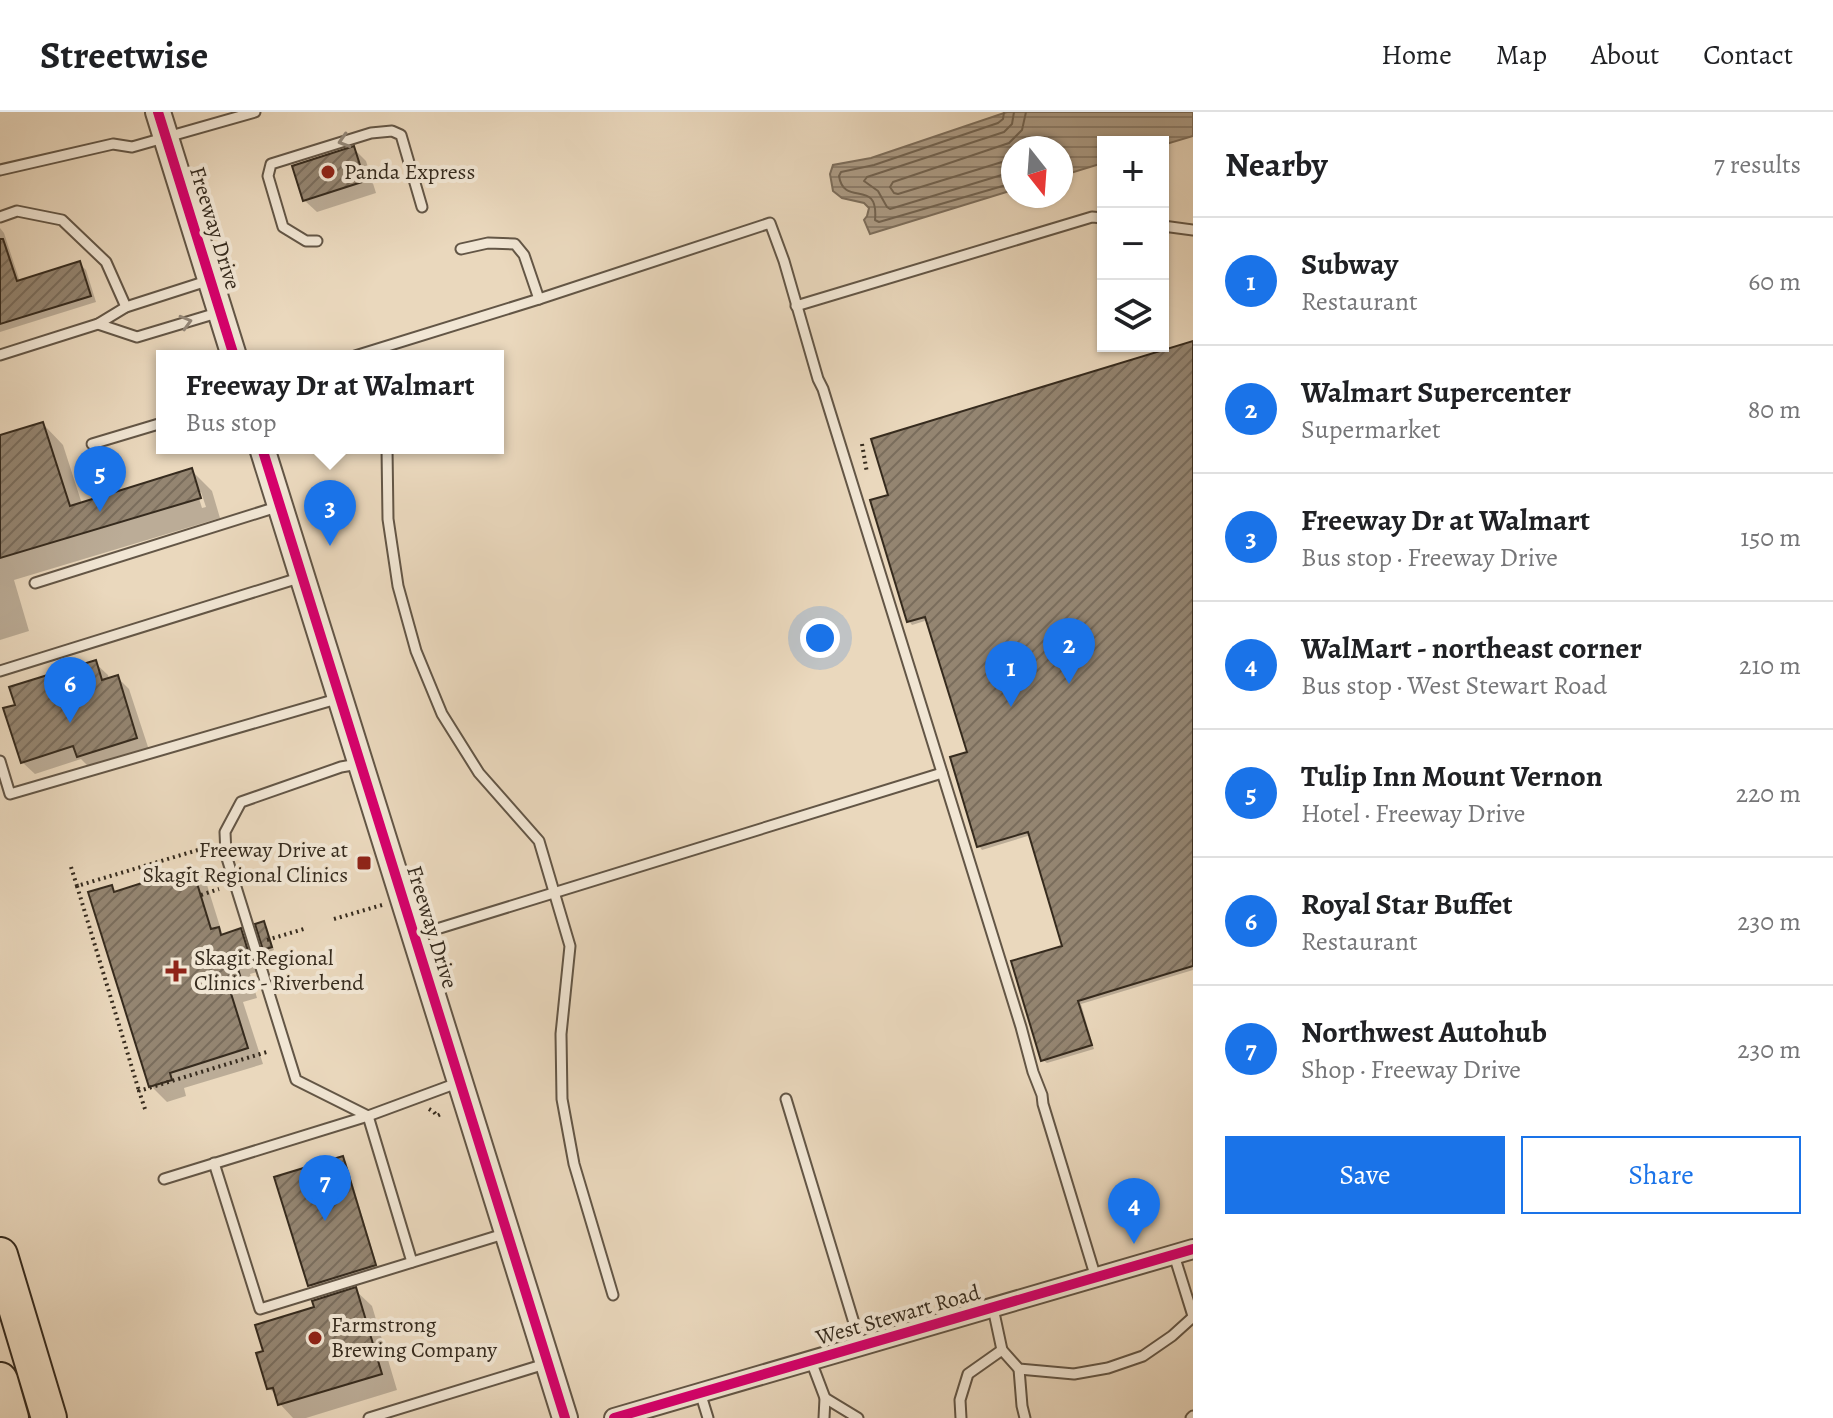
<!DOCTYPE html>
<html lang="en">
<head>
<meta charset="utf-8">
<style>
	:root { --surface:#fff; --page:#f6f6f6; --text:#202124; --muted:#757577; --line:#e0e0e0; --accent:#1a73e8 }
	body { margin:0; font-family:Alegreya,serif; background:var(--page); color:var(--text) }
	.controls { position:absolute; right:24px; top:24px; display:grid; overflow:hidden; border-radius:0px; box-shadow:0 2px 6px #0004 }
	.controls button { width:72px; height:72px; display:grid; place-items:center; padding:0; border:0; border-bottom:2px solid var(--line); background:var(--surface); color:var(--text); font:40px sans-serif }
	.compass { position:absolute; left:1001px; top:24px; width:72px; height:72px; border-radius:50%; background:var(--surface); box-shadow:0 2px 6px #0004; rotate:163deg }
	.you { position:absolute; left:820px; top:526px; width:28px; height:28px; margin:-20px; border:6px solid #fff; border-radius:50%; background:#1a73e8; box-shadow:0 0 0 12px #1a73e833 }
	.badge { display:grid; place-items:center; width:52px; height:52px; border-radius:50%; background:var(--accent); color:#fff; font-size:26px; font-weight:700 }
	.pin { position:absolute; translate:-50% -66px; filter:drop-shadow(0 2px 4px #0008) }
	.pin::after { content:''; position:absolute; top:42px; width:28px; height:24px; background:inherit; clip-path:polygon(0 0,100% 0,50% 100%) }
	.popup { position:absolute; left:156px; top:238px; width:348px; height:104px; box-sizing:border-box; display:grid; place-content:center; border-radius:0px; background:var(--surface); filter:drop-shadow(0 2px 6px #0005); font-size:26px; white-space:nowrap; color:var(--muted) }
	.popup b { font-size:30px; color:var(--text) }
	.popup::after { content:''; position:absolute; left:50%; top:100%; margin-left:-16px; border:16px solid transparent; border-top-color:var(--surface) }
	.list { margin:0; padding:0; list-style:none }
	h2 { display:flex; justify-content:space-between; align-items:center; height:104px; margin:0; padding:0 32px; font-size:34px }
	h2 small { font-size:26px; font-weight:400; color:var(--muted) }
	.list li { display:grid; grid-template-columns:52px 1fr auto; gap:24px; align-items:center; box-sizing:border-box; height:128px; padding:0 32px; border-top:2px solid var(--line) }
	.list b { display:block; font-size:30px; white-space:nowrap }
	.list p { margin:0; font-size:26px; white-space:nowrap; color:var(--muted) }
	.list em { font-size:26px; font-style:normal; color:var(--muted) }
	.actions { display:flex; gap:16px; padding:24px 32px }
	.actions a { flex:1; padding:18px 0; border:2px solid var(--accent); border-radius:0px; text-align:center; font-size:28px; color:var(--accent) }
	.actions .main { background:var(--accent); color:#fff }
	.icon { flex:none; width:44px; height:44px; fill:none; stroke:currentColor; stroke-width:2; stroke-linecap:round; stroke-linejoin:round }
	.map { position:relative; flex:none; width:1193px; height:1306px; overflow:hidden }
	header { display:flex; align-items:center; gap:48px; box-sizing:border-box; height:112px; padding:0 40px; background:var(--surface); border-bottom:2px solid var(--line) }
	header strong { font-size:38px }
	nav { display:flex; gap:44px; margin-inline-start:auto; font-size:28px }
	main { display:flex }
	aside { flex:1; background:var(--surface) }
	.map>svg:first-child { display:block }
	.water { fill:url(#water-rules); stroke:#7d6f5d; stroke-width:2 }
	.shadow { fill:#0003; fill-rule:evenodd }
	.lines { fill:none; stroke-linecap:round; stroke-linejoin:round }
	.shore { stroke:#726452; stroke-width:2 }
	.building { fill:url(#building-hatch); stroke:#362b1e; stroke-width:2 }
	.service-casing { stroke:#635646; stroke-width:13 }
	.minor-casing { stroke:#635646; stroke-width:22 }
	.tertiary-casing { stroke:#635646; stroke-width:28 }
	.motorway-casing { stroke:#362b1e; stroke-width:38 }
	.path { stroke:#362b1e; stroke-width:4; stroke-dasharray:2 4; stroke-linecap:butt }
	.service { stroke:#f1e6d4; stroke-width:9 }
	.minor { stroke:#f1e6d4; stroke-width:18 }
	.tertiary { stroke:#f1e6d4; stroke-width:24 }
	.motorway { stroke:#ead8bd; stroke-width:34 }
	.cycleway-casing { stroke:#f1e6d4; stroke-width:15 }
	.cycleway { stroke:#d6006c; stroke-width:10 }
	.oneway { stroke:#948879 }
	.poi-dot { fill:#8f2418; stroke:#f1e6d4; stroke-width:3 }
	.labels { text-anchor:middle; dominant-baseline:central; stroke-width:8; stroke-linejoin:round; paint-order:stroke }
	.poi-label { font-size:22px; fill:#362b1e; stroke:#f1e6d4; text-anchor:start }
	.street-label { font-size:22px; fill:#362b1e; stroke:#f1e6d4 }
</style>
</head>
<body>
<header>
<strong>Streetwise</strong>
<nav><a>Home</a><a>Map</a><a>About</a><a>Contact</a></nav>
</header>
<main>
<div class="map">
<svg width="1193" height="1306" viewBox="0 0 1193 1306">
	<defs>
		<pattern id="water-rules" width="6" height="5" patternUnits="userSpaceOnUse" patternTransform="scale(2)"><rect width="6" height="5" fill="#ad9d87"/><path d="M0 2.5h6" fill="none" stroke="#8e806e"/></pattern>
		<pattern id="building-hatch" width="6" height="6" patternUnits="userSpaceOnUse" patternTransform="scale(2)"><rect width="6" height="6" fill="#948571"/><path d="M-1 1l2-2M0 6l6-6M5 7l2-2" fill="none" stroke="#7a6d5c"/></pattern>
	</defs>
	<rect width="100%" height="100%" fill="#ead8bd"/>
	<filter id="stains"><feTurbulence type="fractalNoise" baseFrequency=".0025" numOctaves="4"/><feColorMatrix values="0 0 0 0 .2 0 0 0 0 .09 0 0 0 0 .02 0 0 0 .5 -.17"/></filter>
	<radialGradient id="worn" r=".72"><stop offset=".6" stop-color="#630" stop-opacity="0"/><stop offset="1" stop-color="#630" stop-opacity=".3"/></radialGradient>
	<!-- water -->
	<path class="water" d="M1007,0H1193V24L1163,33V30H1103V51L1061,64V36H1013V78L870,122L864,108L867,104L869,96L864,91L842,86L833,79L830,62L833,53L871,46Z"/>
	<!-- shadow -->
	<g class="shadow">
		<path d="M353,36L366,49L376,81L317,100L304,88Z"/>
		<path d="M0,116L4,121L20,170L80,152L86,158L96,190L0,220Z"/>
		<path d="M1193,231V858L1081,892L1094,937L1047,951L1043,948L1065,835L1031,723L982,738L979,734L969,641L928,508L912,513L909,509L891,384Z"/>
		<path d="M43,312L63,333L82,392L191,358L212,379L220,406L14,468L29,519L0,528V326ZM197,380H201L206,395L202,396Z"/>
		<path d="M95,551L108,563L109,567L117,565L129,577L149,638L91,657L81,647L35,662L22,650L17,594Z"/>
		<path d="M191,757L207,773L222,821L225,824L240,819L256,835L264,858L250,862L257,886L243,890L263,952L184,976L186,984L167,990L151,974L111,776L116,781Z"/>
		<path d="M263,811L267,815L274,838L269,840L265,837Z"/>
		<path d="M342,1046L346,1050L378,1157L313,1177L310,1173Z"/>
		<path d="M355,1178L372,1194L397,1278L306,1306H293L280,1292L277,1284L269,1276L265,1240L317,1196Z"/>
	</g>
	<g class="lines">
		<!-- shore -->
		<g class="shore">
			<path d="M1004,0L1003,7L998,11L874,53L841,60L839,64C844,96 879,65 875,108L879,110L1013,71"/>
			<path d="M1013,49L1002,50L898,82L894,81L890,75L893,70L1009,31L1022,18L1026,0"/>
			<path d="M1013,61L1005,62L890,97L887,95L878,79L864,69L867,65L1004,20L1012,12L1014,0"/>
		</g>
	</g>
	<!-- building -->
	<g class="building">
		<path d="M354,34L365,69L303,89L292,54Z"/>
		<path d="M0,127H3L17,169L80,149L91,184L0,212Z"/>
		<path d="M1193,229V854L1078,889L1092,933L1041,949L1011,849L1062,834L1028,720L977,735L950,645L967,640L925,505L907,510L870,388L888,383L871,327Z"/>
		<path d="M43,310L70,394L192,356L201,386L0,446V323Z"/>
		<path d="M96,548L102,568L118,563L137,626L77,645L73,634L21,651L3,596L15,593L9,575Z"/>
		<path d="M192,755L211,817L219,815L221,823L241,816L249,842L235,847L242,870L229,875L248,936L170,961L172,968L149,975L88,780L112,773L114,780Z"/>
		<path d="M264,809L272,835L263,838L255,812Z"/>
		<path d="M343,1044L376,1153L308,1174L274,1065Z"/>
		<path d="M356,1175L382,1262L278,1293L273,1276L267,1277L256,1241L263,1239L255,1213L314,1195L312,1189Z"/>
	</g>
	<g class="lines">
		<defs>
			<g id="service">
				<path d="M0,58L113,32L132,35L255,0"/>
				<path d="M0,105L17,99L62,108L106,150L126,195"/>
				<path d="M1163,114L1193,118"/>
				<path d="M317,129H306L283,115L268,64L271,52L371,21L392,19L401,23L422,95"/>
				<path d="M461,137L488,131L515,132L524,143L539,187"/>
				<path d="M796,194L1092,105L1103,106"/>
				<path d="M98,212L137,225L217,201"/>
				<path d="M0,243L98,212L126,195L210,168"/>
				<path d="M355,244L539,187L770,111L784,149L818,267L823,277L1021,915L1033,960L1042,983L1043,992L1096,1166"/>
				<path d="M92,332L162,311"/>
				<path d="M387,336L388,407L398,474L416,539L442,602L479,661L539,729L570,834L561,922L562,987L574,1052L613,1183"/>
				<path d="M35,471L280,394"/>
				<path d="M0,559L302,465"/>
				<path d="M0,649L10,682L340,586"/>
				<path d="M358,652L341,655L241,690L225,720L226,743L296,968L368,1004L412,1150"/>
				<path d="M414,824L942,661"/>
				<path d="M786,987L861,1234"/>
				<path d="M214,1051L260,1197L507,1121"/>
				<path d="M164,1067L368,1004L460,970"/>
				<path d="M1174,1143L1193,1204"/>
				<path d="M1002,1238L1019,1257L1074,1262L1108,1256L1143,1244L1172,1224L1193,1205"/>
				<path d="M811,1249L825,1286L824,1306"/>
				<path d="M1019,1257L1022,1294L1025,1306"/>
				<path d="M700,1280L708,1306"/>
				<path d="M825,1286L858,1306"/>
				<path d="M369,1306L545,1252"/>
				<path d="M961,1306L960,1288L968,1262L1002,1238L993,1196"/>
				<path d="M1191,1306L1193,1304"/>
			</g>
			<path id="minor" d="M614,1306L1193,1137"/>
			<g id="tertiary">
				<path d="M158,0L234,244"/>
				<path d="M262,336L565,1306"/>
			</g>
			<g id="motorway">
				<path d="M0,1143L49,1306"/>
				<path d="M0,1268L11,1306"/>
			</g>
		</defs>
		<!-- service casing -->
		<use href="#service" class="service-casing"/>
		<!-- minor casing -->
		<use href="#minor" class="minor-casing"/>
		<!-- tertiary casing -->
		<use href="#tertiary" class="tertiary-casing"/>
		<!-- motorway casing -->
		<use href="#motorway" class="motorway-casing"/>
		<!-- path -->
		<g class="path">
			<path d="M862,332L867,361"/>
			<path d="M71,755L77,774L208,735L209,739"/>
			<path d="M77,774L139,979"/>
			<path d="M201,783L219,777"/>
			<path d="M334,807L382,793"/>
			<path d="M267,828L307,816"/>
			<path d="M145,997L139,979L270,939"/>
			<path d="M429,997L434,1000L437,1004L443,1001"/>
		</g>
		<!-- service -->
		<use href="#service" class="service"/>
		<!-- minor -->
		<use href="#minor" class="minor"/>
		<!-- tertiary -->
		<use href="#tertiary" class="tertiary"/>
		<!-- motorway -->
		<use href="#motorway" class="motorway"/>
		<defs>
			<g id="cycleway">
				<path d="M158,0L234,244"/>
				<path d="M262,336L565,1306"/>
				<path d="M614,1306L1193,1137"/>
			</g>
		</defs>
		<!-- cycleway casing -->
		<use href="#cycleway" class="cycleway-casing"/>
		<!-- cycleway -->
		<use href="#cycleway" class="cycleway"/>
	</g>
	<!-- one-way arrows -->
	<defs><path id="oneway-chevron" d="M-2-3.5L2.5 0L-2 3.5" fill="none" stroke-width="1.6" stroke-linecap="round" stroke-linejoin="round" transform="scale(2)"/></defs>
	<g class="oneway">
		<use href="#oneway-chevron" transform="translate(344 29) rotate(163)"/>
		<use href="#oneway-chevron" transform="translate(186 210) rotate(-16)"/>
	</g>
	<!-- markers -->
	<g class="poi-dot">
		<circle cx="328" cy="60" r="8"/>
		<rect x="356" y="743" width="16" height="16" rx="4"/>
		<path d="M172 847h8v8h8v8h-8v8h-8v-8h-8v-8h8z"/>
		<circle cx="315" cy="1226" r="8"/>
	</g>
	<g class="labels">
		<!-- poi labels -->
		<g class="poi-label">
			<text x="344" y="60">Panda Express</text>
			<text x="348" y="738" text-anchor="end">Freeway Drive at<tspan x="348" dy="25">Skagit Regional Clinics</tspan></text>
			<text x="194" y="846">Skagit Regional<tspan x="194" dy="25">Clinics - Riverbend</tspan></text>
			<text x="331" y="1213">Farmstrong<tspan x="331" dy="25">Brewing Company</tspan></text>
		</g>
		<!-- street labels -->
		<g class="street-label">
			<text transform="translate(215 116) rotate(73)">Freeway Drive</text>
			<text transform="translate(432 815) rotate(73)">Freeway Drive</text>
			<text transform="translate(898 1203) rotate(-16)">West Stewart Road</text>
		</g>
	</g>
	<rect width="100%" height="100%" filter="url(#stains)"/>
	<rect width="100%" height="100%" fill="url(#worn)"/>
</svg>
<div class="controls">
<button>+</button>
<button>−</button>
<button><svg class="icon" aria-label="layers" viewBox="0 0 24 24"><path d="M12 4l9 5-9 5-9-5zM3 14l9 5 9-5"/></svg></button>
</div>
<svg class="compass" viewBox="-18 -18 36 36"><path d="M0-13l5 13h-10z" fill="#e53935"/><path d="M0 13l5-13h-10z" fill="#757577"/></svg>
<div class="you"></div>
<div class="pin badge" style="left:1011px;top:595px">1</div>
<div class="pin badge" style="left:1069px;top:572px">2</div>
<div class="pin badge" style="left:330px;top:434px">3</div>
<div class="popup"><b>Freeway Dr at Walmart</b>Bus stop</div>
<div class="pin badge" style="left:1134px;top:1132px">4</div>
<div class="pin badge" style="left:100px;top:400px">5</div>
<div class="pin badge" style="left:70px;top:611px">6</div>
<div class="pin badge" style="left:325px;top:1109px">7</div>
</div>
<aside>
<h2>Nearby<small>7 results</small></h2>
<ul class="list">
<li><span class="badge">1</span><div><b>Subway</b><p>Restaurant</p></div><em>60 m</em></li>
<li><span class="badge">2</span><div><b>Walmart Supercenter</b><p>Supermarket</p></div><em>80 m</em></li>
<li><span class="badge">3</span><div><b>Freeway Dr at Walmart</b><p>Bus stop · Freeway Drive</p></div><em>150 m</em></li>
<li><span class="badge">4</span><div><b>WalMart - northeast corner</b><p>Bus stop · West Stewart Road</p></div><em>210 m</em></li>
<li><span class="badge">5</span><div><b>Tulip Inn Mount Vernon</b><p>Hotel · Freeway Drive</p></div><em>220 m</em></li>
<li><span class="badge">6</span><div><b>Royal Star Buffet</b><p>Restaurant</p></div><em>230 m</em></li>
<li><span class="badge">7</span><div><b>Northwest Autohub</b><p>Shop · Freeway Drive</p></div><em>230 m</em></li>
</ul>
<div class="actions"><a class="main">Save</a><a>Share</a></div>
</aside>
</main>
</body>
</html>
